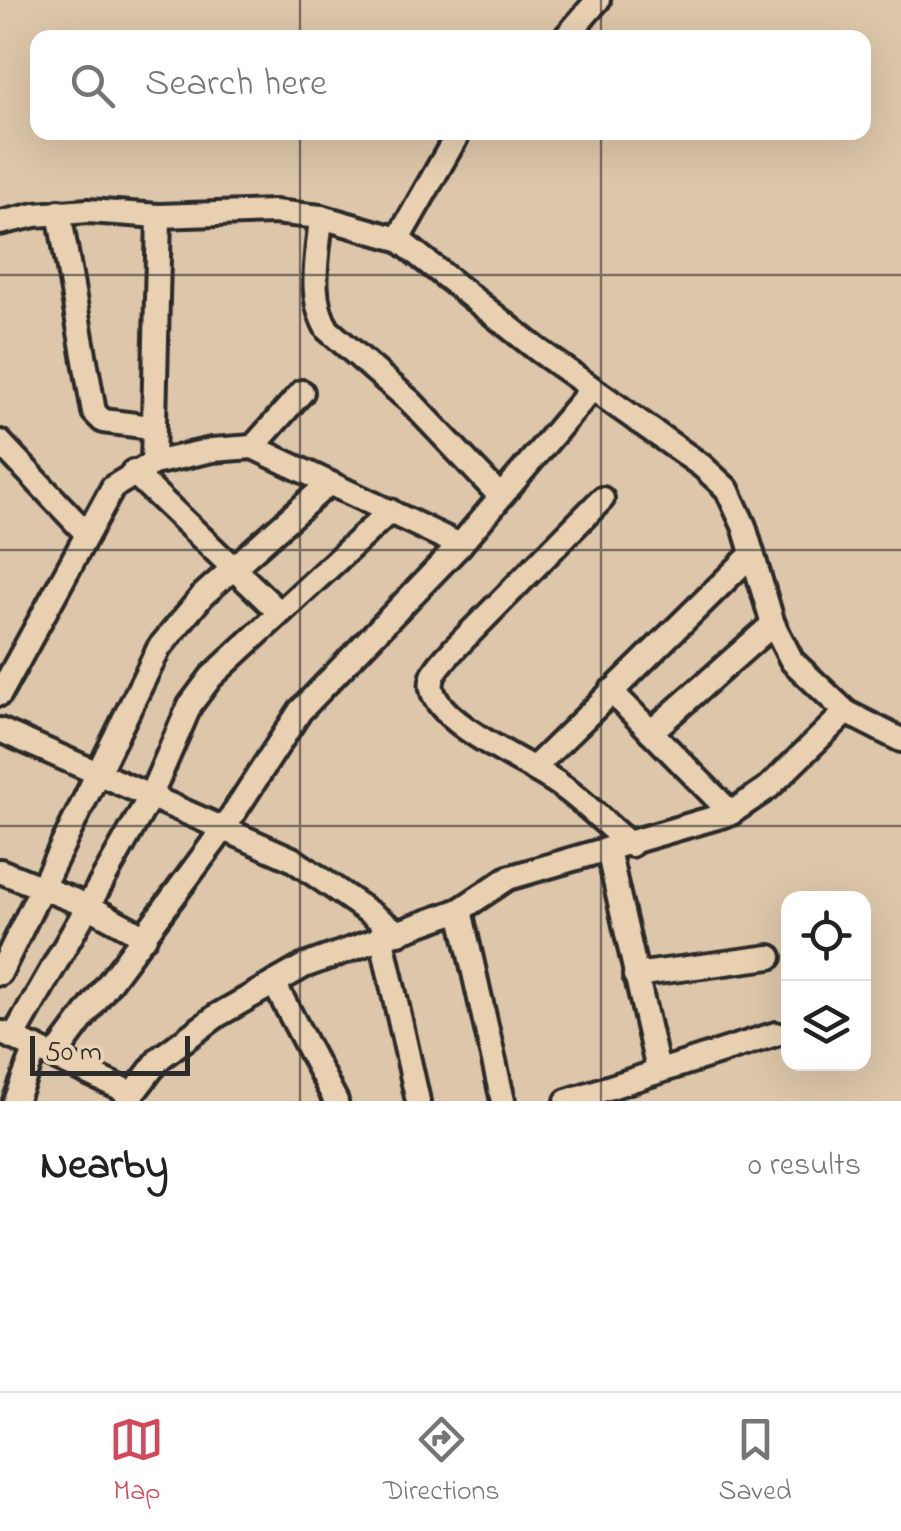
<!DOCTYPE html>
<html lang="en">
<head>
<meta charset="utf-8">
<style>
	:root { --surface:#fff; --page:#f6f6f6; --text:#222; --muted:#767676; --line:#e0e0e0; --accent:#d1495b }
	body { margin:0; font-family:"Indie Flower",sans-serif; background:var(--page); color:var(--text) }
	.controls { position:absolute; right:30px; bottom:30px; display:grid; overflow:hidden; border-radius:20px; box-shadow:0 10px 40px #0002 }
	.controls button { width:90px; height:90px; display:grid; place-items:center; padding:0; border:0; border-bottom:2px solid var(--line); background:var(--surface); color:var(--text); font:50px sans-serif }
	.scale { position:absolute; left:30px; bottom:25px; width:160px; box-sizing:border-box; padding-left:10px; border:5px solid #2b2b2b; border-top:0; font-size:28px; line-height:35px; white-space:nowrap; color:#2b2b2b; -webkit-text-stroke:8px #e8d0b1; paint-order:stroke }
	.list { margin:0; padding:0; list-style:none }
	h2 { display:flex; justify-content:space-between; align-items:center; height:130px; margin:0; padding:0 40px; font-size:42px }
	h2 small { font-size:32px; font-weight:400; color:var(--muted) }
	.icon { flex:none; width:55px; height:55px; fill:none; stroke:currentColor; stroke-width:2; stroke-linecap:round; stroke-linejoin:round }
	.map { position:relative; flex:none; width:901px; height:1101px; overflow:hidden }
	.search { position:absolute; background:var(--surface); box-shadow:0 10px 40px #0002; left:30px; right:30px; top:30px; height:110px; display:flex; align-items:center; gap:25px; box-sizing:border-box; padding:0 35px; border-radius:20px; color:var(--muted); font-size:38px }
	.sheet { height:290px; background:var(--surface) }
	nav { display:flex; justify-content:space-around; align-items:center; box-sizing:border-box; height:140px; border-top:2px solid var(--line); background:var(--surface); font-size:28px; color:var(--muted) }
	nav a { display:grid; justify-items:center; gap:5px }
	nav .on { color:var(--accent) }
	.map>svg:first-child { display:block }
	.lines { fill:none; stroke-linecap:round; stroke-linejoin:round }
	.street-casing { stroke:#2b2b2b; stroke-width:30 }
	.street { stroke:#e8d0b1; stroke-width:22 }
	.grid { fill:none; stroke:#2b2b2b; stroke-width:2.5; stroke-opacity:0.55 }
</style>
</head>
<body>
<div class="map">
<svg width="901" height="1101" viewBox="0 0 901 1101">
	<rect width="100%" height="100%" fill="#ddc6a9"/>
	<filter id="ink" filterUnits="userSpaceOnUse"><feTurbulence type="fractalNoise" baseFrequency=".01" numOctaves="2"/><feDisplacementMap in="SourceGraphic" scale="20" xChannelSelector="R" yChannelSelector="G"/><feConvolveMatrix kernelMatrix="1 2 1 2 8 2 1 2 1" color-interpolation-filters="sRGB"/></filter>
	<g filter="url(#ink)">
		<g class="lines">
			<defs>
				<g id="street">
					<path d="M565,38L598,0"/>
					<path d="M59,212L94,412L103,421L151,427"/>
					<path d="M321,217C318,255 307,297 328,330L411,402L500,496"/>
					<path d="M0,223L35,215L88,211L159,216L274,212L321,217L398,239L538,350L702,466L727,489L744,526L773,624L792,661L846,712L901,740"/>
					<path d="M398,239L459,132"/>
					<path d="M0,442L87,534"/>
					<path d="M253,447L302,392"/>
					<path d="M153,463L159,216"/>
					<path d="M133,472L279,612"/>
					<path d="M602,499L453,650C443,662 429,673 432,689C440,726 530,763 560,785C585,802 607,826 631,845"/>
					<path d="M611,691L731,813"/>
					<path d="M0,694L113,487L153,463L212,450L253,447L460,545"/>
					<path d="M0,730L292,859L399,933"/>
					<path d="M651,732L773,624"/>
					<path d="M534,768L752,554"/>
					<path d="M608,850L658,1070"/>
					<path d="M0,871L88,906L145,937"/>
					<path d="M460,910L503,1101"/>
					<path d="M381,935L418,1101"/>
					<path d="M0,973L159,648L203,595L328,484"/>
					<path d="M635,975L770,957"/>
					<path d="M274,983L336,1101"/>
					<path d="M3,1033L131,1093"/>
					<path d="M13,1038L150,797L190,705L211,677L390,511"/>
					<path d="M54,1057L222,831L300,711L460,545L591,390"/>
					<path d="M15,1101L36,1048"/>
					<path d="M127,1101L160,1058L218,1015L304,966L460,910L508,878L731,813L769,787L846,712"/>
					<path d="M567,1101L776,1034"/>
				</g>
			</defs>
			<!-- street casing -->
			<use href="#street" class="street-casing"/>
			<!-- street -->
			<use href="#street" class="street"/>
		</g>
	</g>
	<!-- grid -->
	<path class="grid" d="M300,0V38M601,0V38M300,132V1101M601,132V1101M0,275H901M0,550H901M0,826H901"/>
</svg>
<div class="controls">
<button><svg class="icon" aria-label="locate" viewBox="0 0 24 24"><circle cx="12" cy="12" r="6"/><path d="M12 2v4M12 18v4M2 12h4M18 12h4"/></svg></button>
<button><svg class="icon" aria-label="layers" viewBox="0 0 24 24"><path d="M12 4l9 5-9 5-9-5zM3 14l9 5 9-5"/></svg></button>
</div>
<div class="scale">50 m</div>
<div class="search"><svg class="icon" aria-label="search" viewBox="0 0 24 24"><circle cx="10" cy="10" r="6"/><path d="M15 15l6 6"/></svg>Search here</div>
</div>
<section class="sheet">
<h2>Nearby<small>0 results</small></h2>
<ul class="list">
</ul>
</section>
<nav>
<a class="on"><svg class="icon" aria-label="map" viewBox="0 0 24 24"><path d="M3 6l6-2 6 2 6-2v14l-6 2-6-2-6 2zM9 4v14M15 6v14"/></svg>Map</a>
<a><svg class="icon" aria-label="directions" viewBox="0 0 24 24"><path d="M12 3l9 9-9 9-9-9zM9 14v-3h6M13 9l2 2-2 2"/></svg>Directions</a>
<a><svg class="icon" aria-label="saved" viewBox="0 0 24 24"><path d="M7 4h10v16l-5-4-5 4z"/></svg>Saved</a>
</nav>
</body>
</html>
